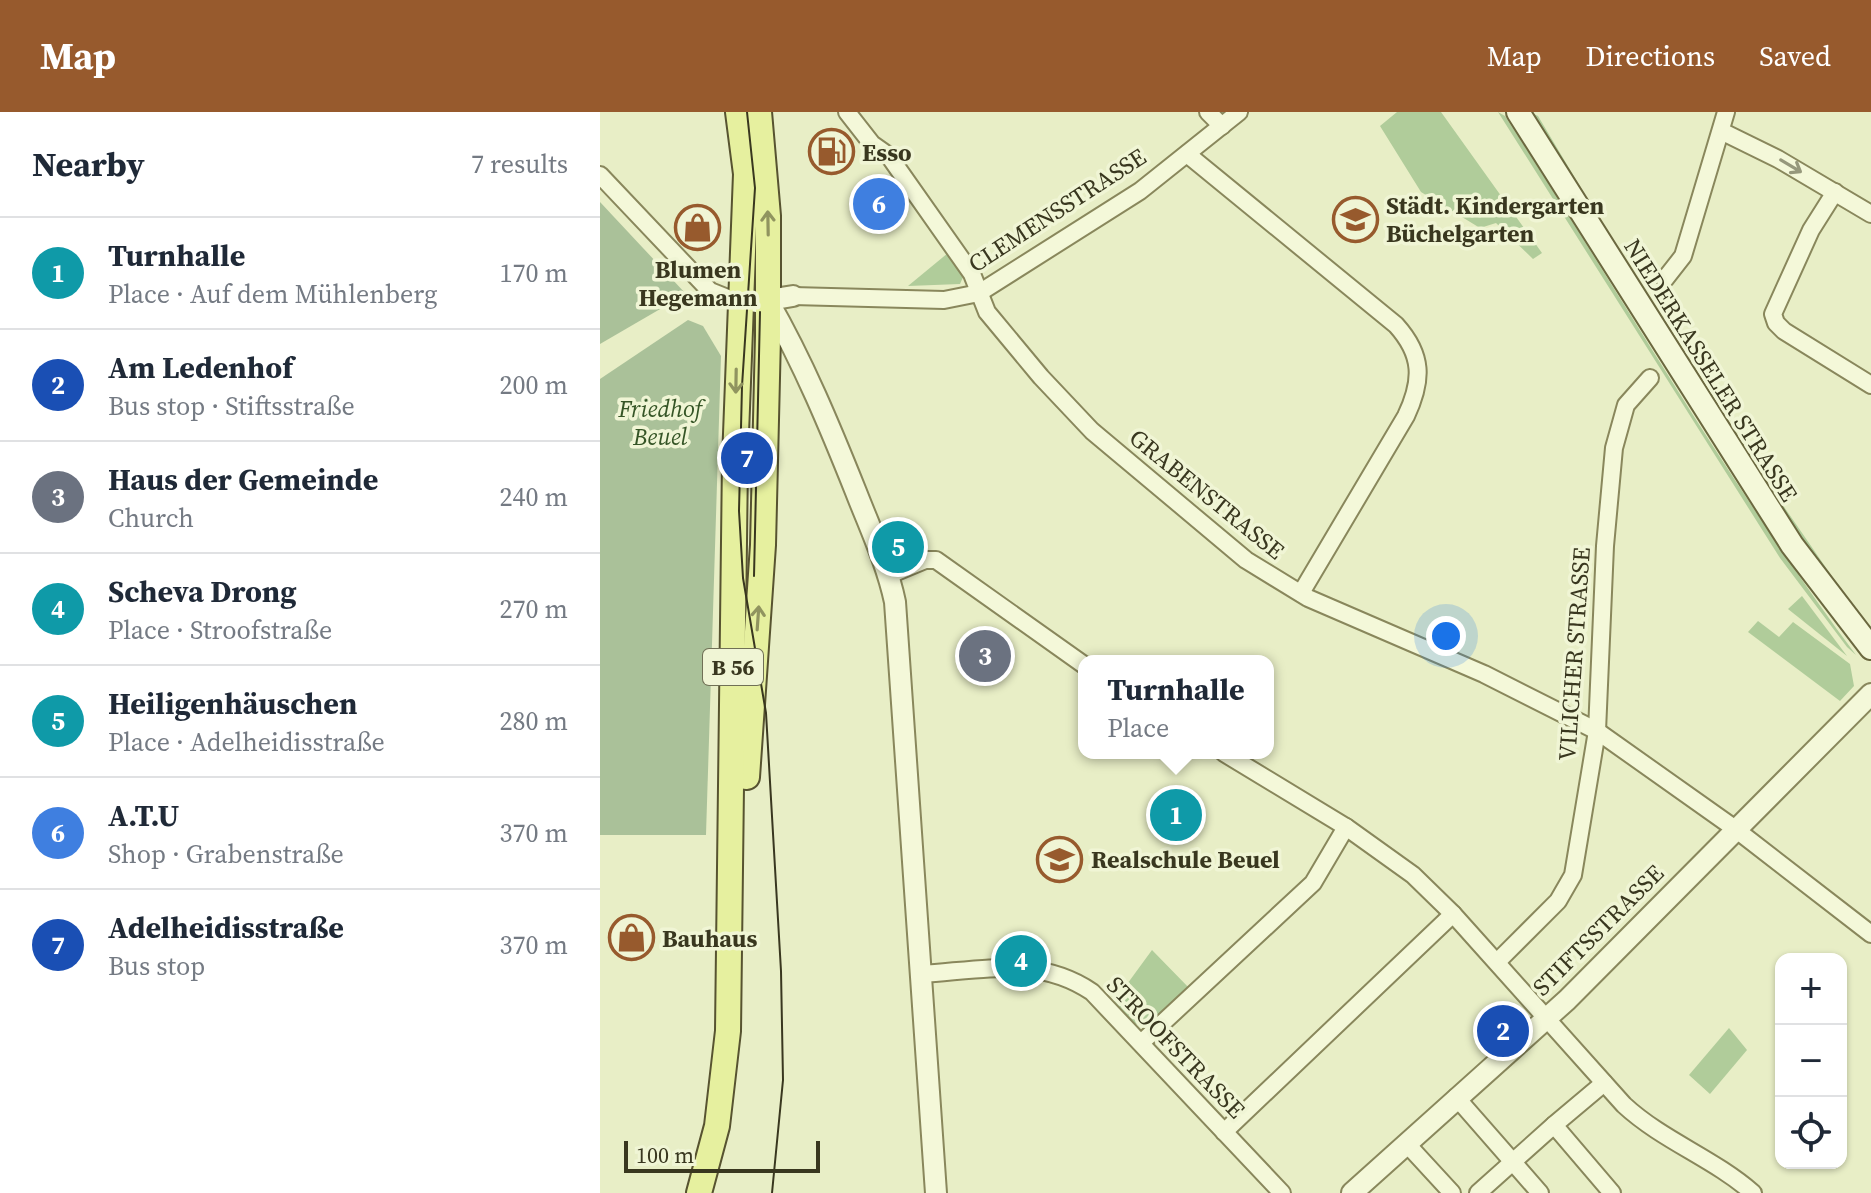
<!DOCTYPE html>
<html lang="en">
<head>
<meta charset="utf-8">
<style>
	:root { --surface:#fff; --page:#f2f2f3; --text:#1f2937; --muted:#747a83; --line:#e0e1e3; --accent:#975a2d }
	body { margin:0; font-family:"Source Serif 4",serif; background:var(--page); color:var(--text) }
	.controls { position:absolute; right:24px; bottom:24px; display:grid; overflow:hidden; border-radius:16px; box-shadow:0 2px 6px #0004 }
	.controls button { width:72px; height:72px; display:grid; place-items:center; padding:0; border:0; border-bottom:2px solid var(--line); background:var(--surface); color:var(--text); font:40px sans-serif }
	.scale { position:absolute; left:24px; bottom:20px; width:196px; box-sizing:border-box; padding-left:8px; border:4px solid #39371f; border-top:0; font-size:22px; line-height:28px; white-space:nowrap; color:#39371f; -webkit-text-stroke:6px #f0f5d5; paint-order:stroke }
	.you { position:absolute; left:846px; top:524px; width:28px; height:28px; margin:-20px; border:6px solid #fff; border-radius:50%; background:#1a73e8; box-shadow:0 0 0 12px #1a73e833 }
	.badge { display:grid; place-items:center; width:52px; height:52px; border-radius:50%; background:var(--accent); color:#fff; font-size:26px; font-weight:700 }
	.pin { position:absolute; translate:-50% -50%; border:4px solid #fff; box-shadow:0 2px 8px #0006 }
	.popup { position:absolute; left:478px; top:543px; width:196px; height:104px; box-sizing:border-box; display:grid; place-content:center; border-radius:16px; background:var(--surface); filter:drop-shadow(0 2px 6px #0005); font-size:26px; white-space:nowrap; color:var(--muted) }
	.popup b { font-size:30px; color:var(--text) }
	.popup::after { content:''; position:absolute; left:50%; top:100%; margin-left:-16px; border:16px solid transparent; border-top-color:var(--surface) }
	.list { margin:0; padding:0; list-style:none }
	h2 { display:flex; justify-content:space-between; align-items:center; height:104px; margin:0; padding:0 32px; font-size:34px }
	h2 small { font-size:26px; font-weight:400; color:var(--muted) }
	.list li { display:grid; grid-template-columns:52px 1fr auto; gap:24px; align-items:center; box-sizing:border-box; height:112px; padding:0 32px; border-top:2px solid var(--line) }
	.list b { display:block; font-size:30px; white-space:nowrap }
	.list p { margin:0; font-size:26px; white-space:nowrap; color:var(--muted) }
	.list em { font-size:26px; font-style:normal; color:var(--muted) }
	.icon { flex:none; width:44px; height:44px; fill:none; stroke:currentColor; stroke-width:2; stroke-linecap:round; stroke-linejoin:round }
	.map { position:relative; flex:none; width:1271px; height:1081px; overflow:hidden }
	header { display:flex; align-items:center; gap:48px; box-sizing:border-box; height:112px; padding:0 40px; background:var(--accent); color:#fff }
	header strong { font-size:38px }
	nav { display:flex; gap:44px; margin-inline-start:auto; font-size:28px }
	main { display:flex }
	aside { flex:1; background:var(--surface) }
	.map>svg:first-child { display:block }
	.green { fill:#b0cc9a }
	.cemetery { fill:#aac199 }
	.lines { fill:none; stroke-linecap:round; stroke-linejoin:round }
	.minor-casing { stroke:#89875c; stroke-width:20 }
	.tertiary-casing { stroke:#89875c; stroke-width:24 }
	.secondary-casing { stroke:#6b683f; stroke-width:26 }
	.primary-casing { stroke:#575330; stroke-width:28 }
	.minor { stroke:#f4f8d9; stroke-width:16 }
	.tertiary { stroke:#f4f8d9; stroke-width:20 }
	.secondary { stroke:#f4f8d9; stroke-width:22 }
	.primary { stroke:#e6f09f; stroke-width:24 }
	.tram { stroke:#39371f; stroke-width:2 }
	.oneway { stroke:#96987c }
	.oneway2 { stroke:#90945f }
	.labels { text-anchor:middle; dominant-baseline:central; stroke-width:7; stroke-linejoin:round; paint-order:stroke }
	.shield { fill:#f0f5d5; stroke:#707056; stroke-width:2 }
	.shield-label { font-size:22px; font-weight:bold; fill:#39371f }
	.poi-label { font-size:24px; font-weight:bold; fill:#39371f; stroke:#f0f5d5; text-anchor:start }
	.street-label { font-size:24px; fill:#39371f; stroke:#f0f5d5 }
	.park-label { font-size:24px; font-style:italic; fill:#355526; stroke:#f0f5d5 }
</style>
</head>
<body>
<header>
<strong>Map</strong>
<nav><a>Map</a><a>Directions</a><a>Saved</a></nav>
</header>
<main>
<aside>
<h2>Nearby<small>7 results</small></h2>
<ul class="list">
<li><span class="badge" style="background:#0f9aa8">1</span><div><b>Turnhalle</b><p>Place · Auf dem Mühlenberg</p></div><em>170 m</em></li>
<li><span class="badge" style="background:#1a4fb4">2</span><div><b>Am Ledenhof</b><p>Bus stop · Stiftsstraße</p></div><em>200 m</em></li>
<li><span class="badge" style="background:#6b7280">3</span><div><b>Haus der Gemeinde</b><p>Church</p></div><em>240 m</em></li>
<li><span class="badge" style="background:#0f9aa8">4</span><div><b>Scheva Drong</b><p>Place · Stroofstraße</p></div><em>270 m</em></li>
<li><span class="badge" style="background:#0f9aa8">5</span><div><b>Heiligenhäuschen</b><p>Place · Adelheidisstraße</p></div><em>280 m</em></li>
<li><span class="badge" style="background:#3f7fe0">6</span><div><b>A.T.U</b><p>Shop · Grabenstraße</p></div><em>370 m</em></li>
<li><span class="badge" style="background:#1a4fb4">7</span><div><b>Adelheidisstraße</b><p>Bus stop</p></div><em>370 m</em></li>
</ul>
</aside>
<div class="map">
<svg width="1271" height="1081" viewBox="0 0 1271 1081">
	<rect width="100%" height="100%" fill="#e8eec6"/>
	<!-- green -->
	<g class="green">
		<path d="M797,0H841L942,141L933,147L896,111L880,116L821,80L780,14Z"/>
		<path d="M898,0L905,4C1022,184 1128,371 1256,543L1247,535L1180,446Z"/>
		<path d="M930,0L938,4L1052,195L1129,315L1271,521L1211,443L1130,325Z"/>
		<path d="M348,141L364,163L360,172L308,174Z"/>
		<path d="M1202,484L1247,544L1188,497Z"/>
		<path d="M1158,509L1179,525L1193,510L1250,552L1254,574L1240,589L1148,520Z"/>
		<path d="M552,838L591,878L548,915C533,916 524,901 514,890Z"/>
		<path d="M1129,916L1147,938L1110,982L1089,963Z"/>
	</g>
	<!-- cemetery -->
	<g class="cemetery">
		<path d="M0,90L86,182L0,232Z"/>
		<path d="M88,208L103,214L121,244L106,723H0V267Z"/>
	</g>
	<g class="lines">
		<defs>
			<g id="minor">
				<path d="M247,0L272,32L289,44L372,162L387,200L441,265L492,319L646,448L708,486L884,562L997,619L1134,716L1271,822"/>
				<path d="M608,0L622,14"/>
				<path d="M1121,19L1178,47L1271,102"/>
				<path d="M587,42L796,213C823,243 823,268 806,304L701,481"/>
				<path d="M0,63L110,179L140,191"/>
				<path d="M1235,80L1211,118L1173,202L1176,211L1184,219L1271,273"/>
				<path d="M1065,167L1083,144L1126,0"/>
				<path d="M193,184L344,188L379,181L540,79L639,0"/>
				<path d="M289,463L325,448H336L484,553"/>
				<path d="M624,641L746,715L813,763L853,802L1024,993C1063,1029 1113,1046 1153,1081"/>
				<path d="M897,850L958,789L973,763L997,619L1005,434L1014,336L1026,293L1050,266"/>
				<path d="M322,862C383,858 439,844 492,880L682,1081"/>
				<path d="M541,931L713,771L746,715"/>
				<path d="M1004,971L954,1013L1012,1081"/>
				<path d="M856,985L940,1081"/>
				<path d="M624,1020L853,802"/>
				<path d="M806,1031L852,1081"/>
				<path d="M878,1081L954,1013"/>
			</g>
			<g id="tertiary">
				<path d="M168,189C203,250 230,315 256,380C270,416 287,452 295,490L336,1081"/>
				<path d="M156,190L193,184"/>
				<path d="M752,1081L967,888L1271,582"/>
			</g>
			<path id="secondary" d="M918,0L1192,433L1271,536"/>
			<g id="primary">
				<path d="M147,665L163,433L168,224V104L159,0"/>
				<path d="M99,1081L117,1014L128,919L135,348L146,62L138,0"/>
			</g>
		</defs>
		<!-- minor casing -->
		<use href="#minor" class="minor-casing"/>
		<!-- tertiary casing -->
		<use href="#tertiary" class="tertiary-casing"/>
		<!-- secondary casing -->
		<use href="#secondary" class="secondary-casing"/>
		<!-- primary casing -->
		<use href="#primary" class="primary-casing"/>
		<!-- minor -->
		<use href="#minor" class="minor"/>
		<!-- tertiary -->
		<use href="#tertiary" class="tertiary"/>
		<!-- secondary -->
		<use href="#secondary" class="secondary"/>
		<!-- primary -->
		<use href="#primary" class="primary"/>
		<!-- tram -->
		<g class="tram">
			<path d="M147,0L155,76L142,274L139,399L143,466L166,601L181,859L183,968L172,1081"/>
			<path d="M154,464L160,200"/>
		</g>
	</g>
	<!-- one-way arrows -->
	<defs><path id="oneway-shaft" d="M-6 0H5M1.5-3L5.5 0L1.5 3" fill="none" stroke-width="1.6" stroke-linecap="round" stroke-linejoin="round" transform="scale(2)"/></defs>
	<use class="oneway" href="#oneway-shaft" transform="translate(1191 54) rotate(31)"/>
	<g class="oneway2">
		<use href="#oneway-shaft" transform="translate(168 111) rotate(-91)"/>
		<use href="#oneway-shaft" transform="translate(136 269) rotate(91)"/>
		<use href="#oneway-shaft" transform="translate(158 506) rotate(-86)"/>
	</g>
	<!-- icons -->
	<defs>
		<symbol id="fuel-ring" viewBox="-11 -11 22 22"><circle r="9.5" fill="#f0f5d5" stroke="#975a2d" stroke-width="1.5"/><path d="M-5.5-6h7V0h2V4h1.3V-2.5L3-4.5l.8-.8L6-3V5H2.5V1h-1V6h-7ZM-4.2-4.7v3.2H.2V-4.7Z" fill="#975a2d"/></symbol>
		<symbol id="school-ring" viewBox="-11 -11 22 22"><circle r="9.5" fill="#f0f5d5" stroke="#975a2d" stroke-width="1.5"/><path d="M0-5L7-2L0 1L-7-2ZM-4 1L0 2.5L4 1V4Q0 6-4 4Z" fill="#975a2d"/></symbol>
		<symbol id="shop-ring" viewBox="-11 -11 22 22"><circle r="9.5" fill="#f0f5d5" stroke="#975a2d" stroke-width="1.5"/><path d="M-5-2.5h2.3a2.7 3.5 0 0 1 5.4 0H5L5.5 6h-11ZM-1.5-2.5h3a1.5 2.3 0 0 0-3 0Z" fill="#975a2d"/></symbol>
	</defs>
	<g fill-rule="evenodd">
		<use href="#fuel-ring" x="206" y="14" width="51" height="51"/>
		<use href="#school-ring" x="730" y="82" width="51" height="51"/>
		<use href="#shop-ring" x="72" y="90" width="51" height="51"/>
		<use href="#school-ring" x="434" y="722" width="51" height="51"/>
		<use href="#shop-ring" x="6" y="800" width="51" height="51"/>
	</g>
	<g class="labels">
		<!-- shield labels -->
		<rect class="shield" x="103" y="537" width="60" height="36" rx="6"/>
		<g class="shield-label">
			<text x="133" y="555">B 56</text>
		</g>
		<!-- poi labels -->
		<g class="poi-label">
			<text x="262" y="40">Esso</text>
			<text x="786" y="93">Städt. Kindergarten<tspan x="786" dy="28">Büchelgarten</tspan></text>
			<text x="98" y="157" text-anchor="middle">Blumen<tspan x="98" dy="28">Hegemann</tspan></text>
			<text x="491" y="747">Realschule Beuel</text>
			<text x="62" y="826">Bauhaus</text>
		</g>
		<!-- street labels -->
		<g class="street-label">
			<text transform="translate(457 98) rotate(-33)">CLEMENSSTRASSE</text>
			<text transform="translate(1111 258) rotate(58)">NIEDERKASSELER STRASSE</text>
			<text transform="translate(607 382) rotate(39)">GRABENSTRASSE</text>
			<text transform="translate(974 542) rotate(-86)">VILICHER STRASSE</text>
			<text transform="translate(998 818) rotate(-45)">STIFTSSTRASSE</text>
			<text transform="translate(576 935) rotate(46)">STROOFSTRASSE</text>
		</g>
		<!-- park labels -->
		<g class="park-label">
			<text x="60" y="296">Friedhof<tspan x="60" dy="28">Beuel</tspan></text>
		</g>
	</g>
</svg>
<div class="controls">
<button>+</button>
<button>−</button>
<button><svg class="icon" aria-label="locate" viewBox="0 0 24 24"><circle cx="12" cy="12" r="6"/><path d="M12 2v4M12 18v4M2 12h4M18 12h4"/></svg></button>
</div>
<div class="scale">100 m</div>
<div class="you"></div>
<div class="pin badge" style="left:576px;top:703px;background:#0f9aa8">1</div>
<div class="popup"><b>Turnhalle</b>Place</div>
<div class="pin badge" style="left:903px;top:919px;background:#1a4fb4">2</div>
<div class="pin badge" style="left:385px;top:544px;background:#6b7280">3</div>
<div class="pin badge" style="left:421px;top:849px;background:#0f9aa8">4</div>
<div class="pin badge" style="left:298px;top:435px;background:#0f9aa8">5</div>
<div class="pin badge" style="left:279px;top:92px;background:#3f7fe0">6</div>
<div class="pin badge" style="left:147px;top:346px;background:#1a4fb4">7</div>
</div>
</main>
</body>
</html>
